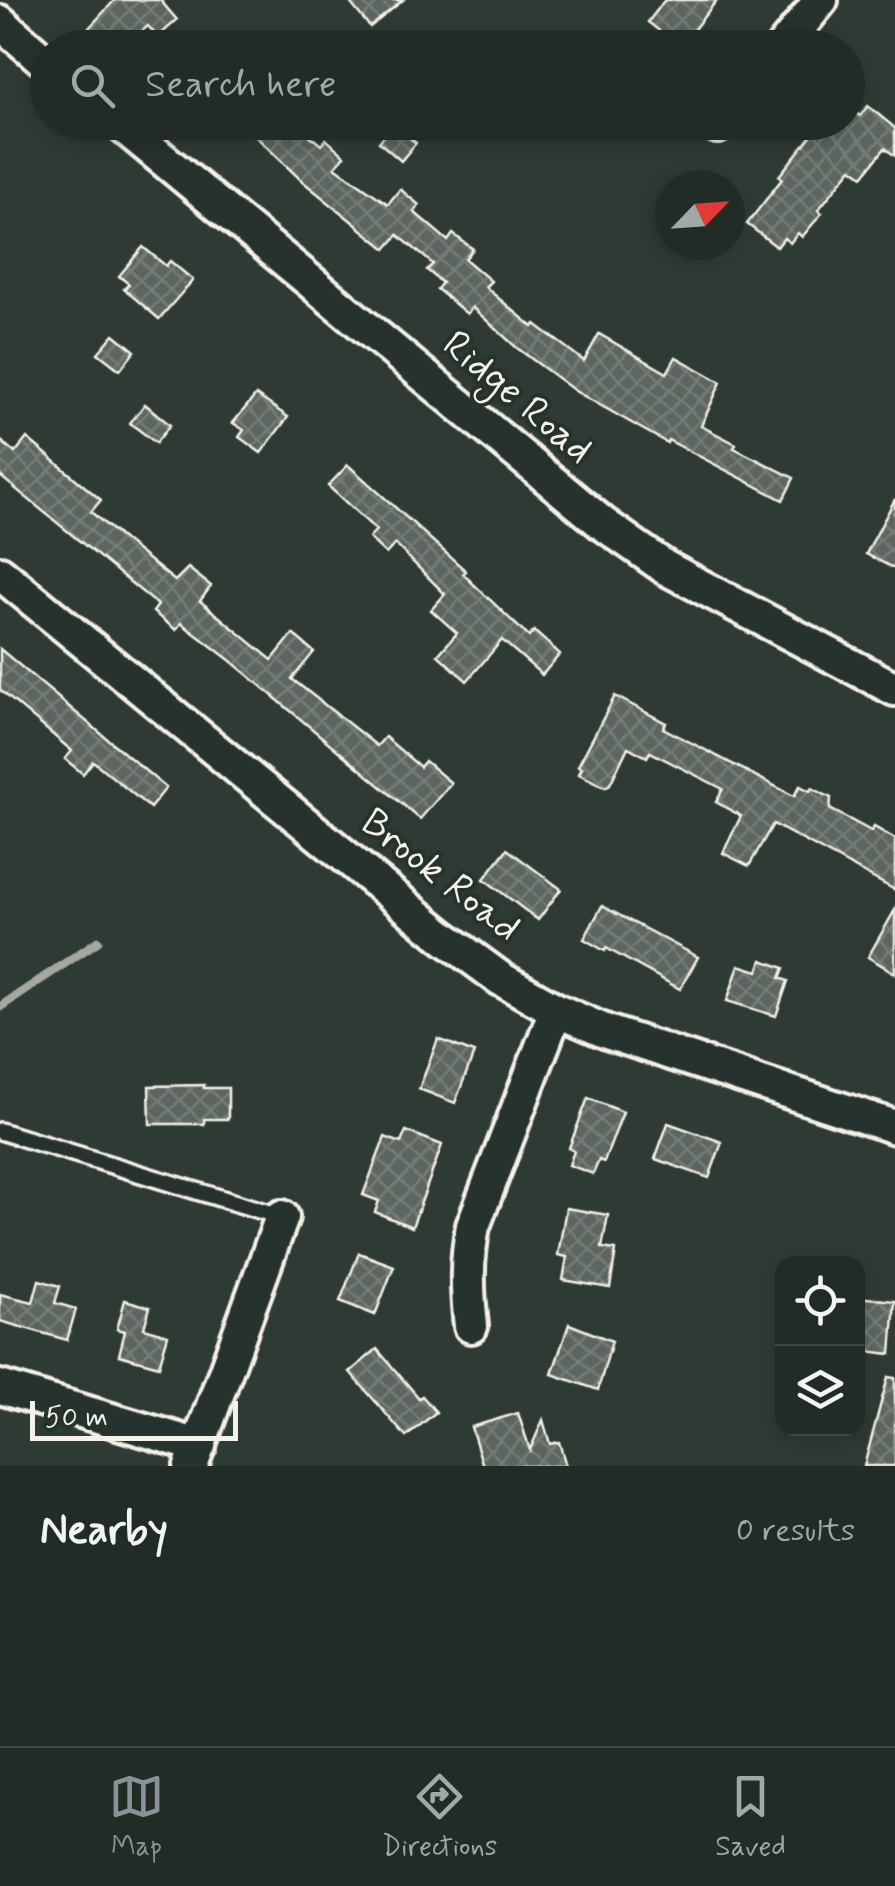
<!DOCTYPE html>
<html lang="en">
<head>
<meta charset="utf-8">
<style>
	:root { --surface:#222c27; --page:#2e3833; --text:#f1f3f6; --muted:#a2a7a7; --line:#3f4844; --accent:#8c9099 }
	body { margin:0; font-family:Mynerve,sans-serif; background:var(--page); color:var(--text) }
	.controls { position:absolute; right:30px; bottom:30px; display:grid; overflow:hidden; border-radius:20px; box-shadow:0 5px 15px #0003 }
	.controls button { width:90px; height:90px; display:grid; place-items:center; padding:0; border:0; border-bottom:2px solid var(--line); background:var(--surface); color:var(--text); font:50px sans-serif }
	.compass { position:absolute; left:655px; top:170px; width:90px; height:90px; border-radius:50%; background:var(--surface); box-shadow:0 5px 15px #0003; rotate:65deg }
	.scale { position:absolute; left:30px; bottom:25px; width:208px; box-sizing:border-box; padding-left:10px; border:5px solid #f4f1e8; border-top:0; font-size:28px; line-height:35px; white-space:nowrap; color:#f4f1e8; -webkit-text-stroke:8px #26332d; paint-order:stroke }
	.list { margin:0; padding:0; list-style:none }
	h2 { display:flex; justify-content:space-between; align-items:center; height:130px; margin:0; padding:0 40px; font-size:42px }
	h2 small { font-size:32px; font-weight:400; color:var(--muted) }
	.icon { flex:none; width:55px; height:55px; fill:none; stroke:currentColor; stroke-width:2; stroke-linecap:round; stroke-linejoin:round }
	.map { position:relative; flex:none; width:895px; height:1466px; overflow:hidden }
	.search { position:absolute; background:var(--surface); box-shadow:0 5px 15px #0003; left:30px; right:30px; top:30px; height:110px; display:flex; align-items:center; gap:25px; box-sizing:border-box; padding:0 35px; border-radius:55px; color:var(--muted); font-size:38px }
	.sheet { height:280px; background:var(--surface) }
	nav { display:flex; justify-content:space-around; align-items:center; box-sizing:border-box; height:140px; border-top:2px solid var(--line); background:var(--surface); font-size:28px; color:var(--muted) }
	nav a { display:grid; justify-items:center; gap:5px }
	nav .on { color:var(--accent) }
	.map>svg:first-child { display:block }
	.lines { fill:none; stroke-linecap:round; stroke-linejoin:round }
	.stream { stroke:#a4a8a0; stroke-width:9 }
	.building { fill:url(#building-cross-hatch); stroke:#f4f1e8; stroke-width:2.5 }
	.lane-casing { stroke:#f4f1e8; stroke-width:22 }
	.street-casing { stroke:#f4f1e8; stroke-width:40 }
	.lane { stroke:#26332d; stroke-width:15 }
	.street { stroke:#26332d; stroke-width:32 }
	.labels { text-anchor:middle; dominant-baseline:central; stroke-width:8; stroke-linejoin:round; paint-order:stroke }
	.street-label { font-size:40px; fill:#f4f1e8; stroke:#26332d }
</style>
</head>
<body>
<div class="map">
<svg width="895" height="1466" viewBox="0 0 895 1466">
	<defs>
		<pattern id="building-cross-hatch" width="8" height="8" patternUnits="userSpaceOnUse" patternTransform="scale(2.5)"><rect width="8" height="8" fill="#5c655e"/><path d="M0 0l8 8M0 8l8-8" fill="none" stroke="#747c75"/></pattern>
	</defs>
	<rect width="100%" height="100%" fill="#2e3b34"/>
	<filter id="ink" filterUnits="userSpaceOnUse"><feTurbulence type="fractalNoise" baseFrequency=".01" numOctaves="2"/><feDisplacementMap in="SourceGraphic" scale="20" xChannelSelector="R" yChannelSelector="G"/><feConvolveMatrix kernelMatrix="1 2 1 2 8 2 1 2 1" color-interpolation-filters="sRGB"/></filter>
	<g filter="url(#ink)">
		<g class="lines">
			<!-- stream -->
			<path class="stream" d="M0,1007L98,941"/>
		</g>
		<!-- building -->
		<g class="building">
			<path d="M115,0H160L177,20L158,37L148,26L122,48H102L87,30Z"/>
			<path d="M348,0H403L370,27Z"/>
			<path d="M665,0H717L680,47L648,22Z"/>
			<path d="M868,106L895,128V156L885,148L863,176L852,168L818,210L822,213L802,237L798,233L790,243L784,238L777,247L747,224L782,179L779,176L822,122H848V107L860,116Z"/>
			<path d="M241,122H289L299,131L301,128L321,145L326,139L345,156L335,167L388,204L400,189L419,205L414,212L448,241L453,234L473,249L465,259L491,281L485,287L533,327L535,324L584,361L599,334L667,373L676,357L721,382L701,426L736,444L734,448L794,478L783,500L668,440L667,443L575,391L517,348L472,307L467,314L437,289L442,283L427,270L433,264L398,235L386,249L301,180Z"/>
			<path d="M393,125L416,143L401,161L379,142Z"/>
			<path d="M143,247L166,266L170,261L193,280L159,319L124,289L129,284L119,276Z"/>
			<path d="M114,334L135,351L120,370L98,353Z"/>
			<path d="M256,395L288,417L261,453L239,437L244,430L233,423Z"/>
			<path d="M145,404L170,425L156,443L130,423Z"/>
			<path d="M27,438L101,500L91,512L126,542L175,581L188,568L211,586L200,601L272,660L293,634L314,652L292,679L377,746L385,737L420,767L425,761L451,783L420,819L231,661L181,623L176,630L153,612L158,605L0,476V440L15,453Z"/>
			<path d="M348,465L466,571L463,574L529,637L534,631L560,654L542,675L502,640L467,681L438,655L457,633L431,610L445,594L395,544L386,554L369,538L376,530L328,486Z"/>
			<path d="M895,499V569L866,554Z"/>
			<path d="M0,649L166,788L150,808L93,761L83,774L65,759L72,751L0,690Z"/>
			<path d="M615,696L666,723L663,728L794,796L800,786L810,791L812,788L831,798L830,809L871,831L874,827L895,839V890L773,824L749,866L723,853L741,816L716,802L723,789L650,752L647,757L628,747L610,784L605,787L579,774L582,768L578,766Z"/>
			<path d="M507,849L561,889L538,920L484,879Z"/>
			<path d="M602,906L698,957L680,989L606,948L605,951L584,939Z"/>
			<path d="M895,910V973L868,957Z"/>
			<path d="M762,960L784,968L780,978L788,981L776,1016L727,1001L739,965L758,971Z"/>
			<path d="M438,1039L474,1053L455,1103L419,1089Z"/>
			<path d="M204,1085V1088H228V1119H204V1124H150L149,1086Z"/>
			<path d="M588,1098L623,1112L604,1162L599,1160L593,1174L569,1165L574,1151L569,1148Z"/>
			<path d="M668,1123L722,1142L709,1178L655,1159Z"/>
			<path d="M406,1131L442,1145L412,1227L375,1212L379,1201L363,1195L385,1137L401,1143Z"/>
			<path d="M566,1208L608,1215L602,1248L616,1250L610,1288L563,1280L567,1257L558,1255Z"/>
			<path d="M359,1253L394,1266L375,1315L340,1301Z"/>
			<path d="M39,1280L60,1286L55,1303L76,1309L67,1340L0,1321V1294L33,1302Z"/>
			<path d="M858,1297L895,1301L891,1354L858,1350Z"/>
			<path d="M125,1300L150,1307L144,1328L168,1335L159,1366L119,1355L125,1331L117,1329Z"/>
			<path d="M569,1324L612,1341L598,1390L552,1374Z"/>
			<path d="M377,1349L419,1398L422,1396L436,1412L406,1437L350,1372Z"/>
			<path d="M888,1377L895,1378V1466H864Z"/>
			<path d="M518,1413L530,1450L543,1420L550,1444L559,1442L566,1466H483L471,1427Z"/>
		</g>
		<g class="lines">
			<defs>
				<path id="lane" d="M0,1131L282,1217"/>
				<g id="street">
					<path d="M0,22L48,64"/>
					<path d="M782,48L821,0"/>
					<path d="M118,122L602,523L666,568L895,689"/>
					<path d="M718,126L720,122"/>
					<path d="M0,573L441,935L501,979L556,1010L607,1032L895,1127"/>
					<path d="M471,1326C467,1291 466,1260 473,1226L556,1010"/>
					<path d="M0,1387L199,1446"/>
					<path d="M191,1466L282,1217"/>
				</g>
			</defs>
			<!-- lane casing -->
			<use href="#lane" class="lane-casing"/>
			<!-- street casing -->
			<use href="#street" class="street-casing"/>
			<!-- lane -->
			<use href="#lane" class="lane"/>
			<!-- street -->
			<use href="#street" class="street"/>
		</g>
	</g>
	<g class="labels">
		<!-- street labels -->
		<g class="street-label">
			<text transform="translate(517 398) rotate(40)">Ridge Road</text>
			<text transform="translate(440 876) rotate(38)">Brook Road</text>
		</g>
	</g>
</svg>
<div class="controls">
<button><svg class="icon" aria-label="locate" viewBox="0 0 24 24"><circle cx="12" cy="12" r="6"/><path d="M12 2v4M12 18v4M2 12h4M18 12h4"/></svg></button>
<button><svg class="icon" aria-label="layers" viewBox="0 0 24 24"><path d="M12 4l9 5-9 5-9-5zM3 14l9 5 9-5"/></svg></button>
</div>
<svg class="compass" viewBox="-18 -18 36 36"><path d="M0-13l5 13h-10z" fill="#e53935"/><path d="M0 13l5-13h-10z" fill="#a2a7a7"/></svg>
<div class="scale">50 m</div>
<div class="search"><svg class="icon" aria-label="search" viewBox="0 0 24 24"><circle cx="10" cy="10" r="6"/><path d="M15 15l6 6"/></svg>Search here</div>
</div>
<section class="sheet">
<h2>Nearby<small>0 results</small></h2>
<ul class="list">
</ul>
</section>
<nav>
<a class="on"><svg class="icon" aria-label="map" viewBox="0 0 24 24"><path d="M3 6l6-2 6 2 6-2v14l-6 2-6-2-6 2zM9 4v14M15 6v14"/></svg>Map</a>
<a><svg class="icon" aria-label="directions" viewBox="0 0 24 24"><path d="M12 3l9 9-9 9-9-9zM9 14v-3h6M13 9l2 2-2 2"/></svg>Directions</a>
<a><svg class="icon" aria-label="saved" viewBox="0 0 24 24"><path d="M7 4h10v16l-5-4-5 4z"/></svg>Saved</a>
</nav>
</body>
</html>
